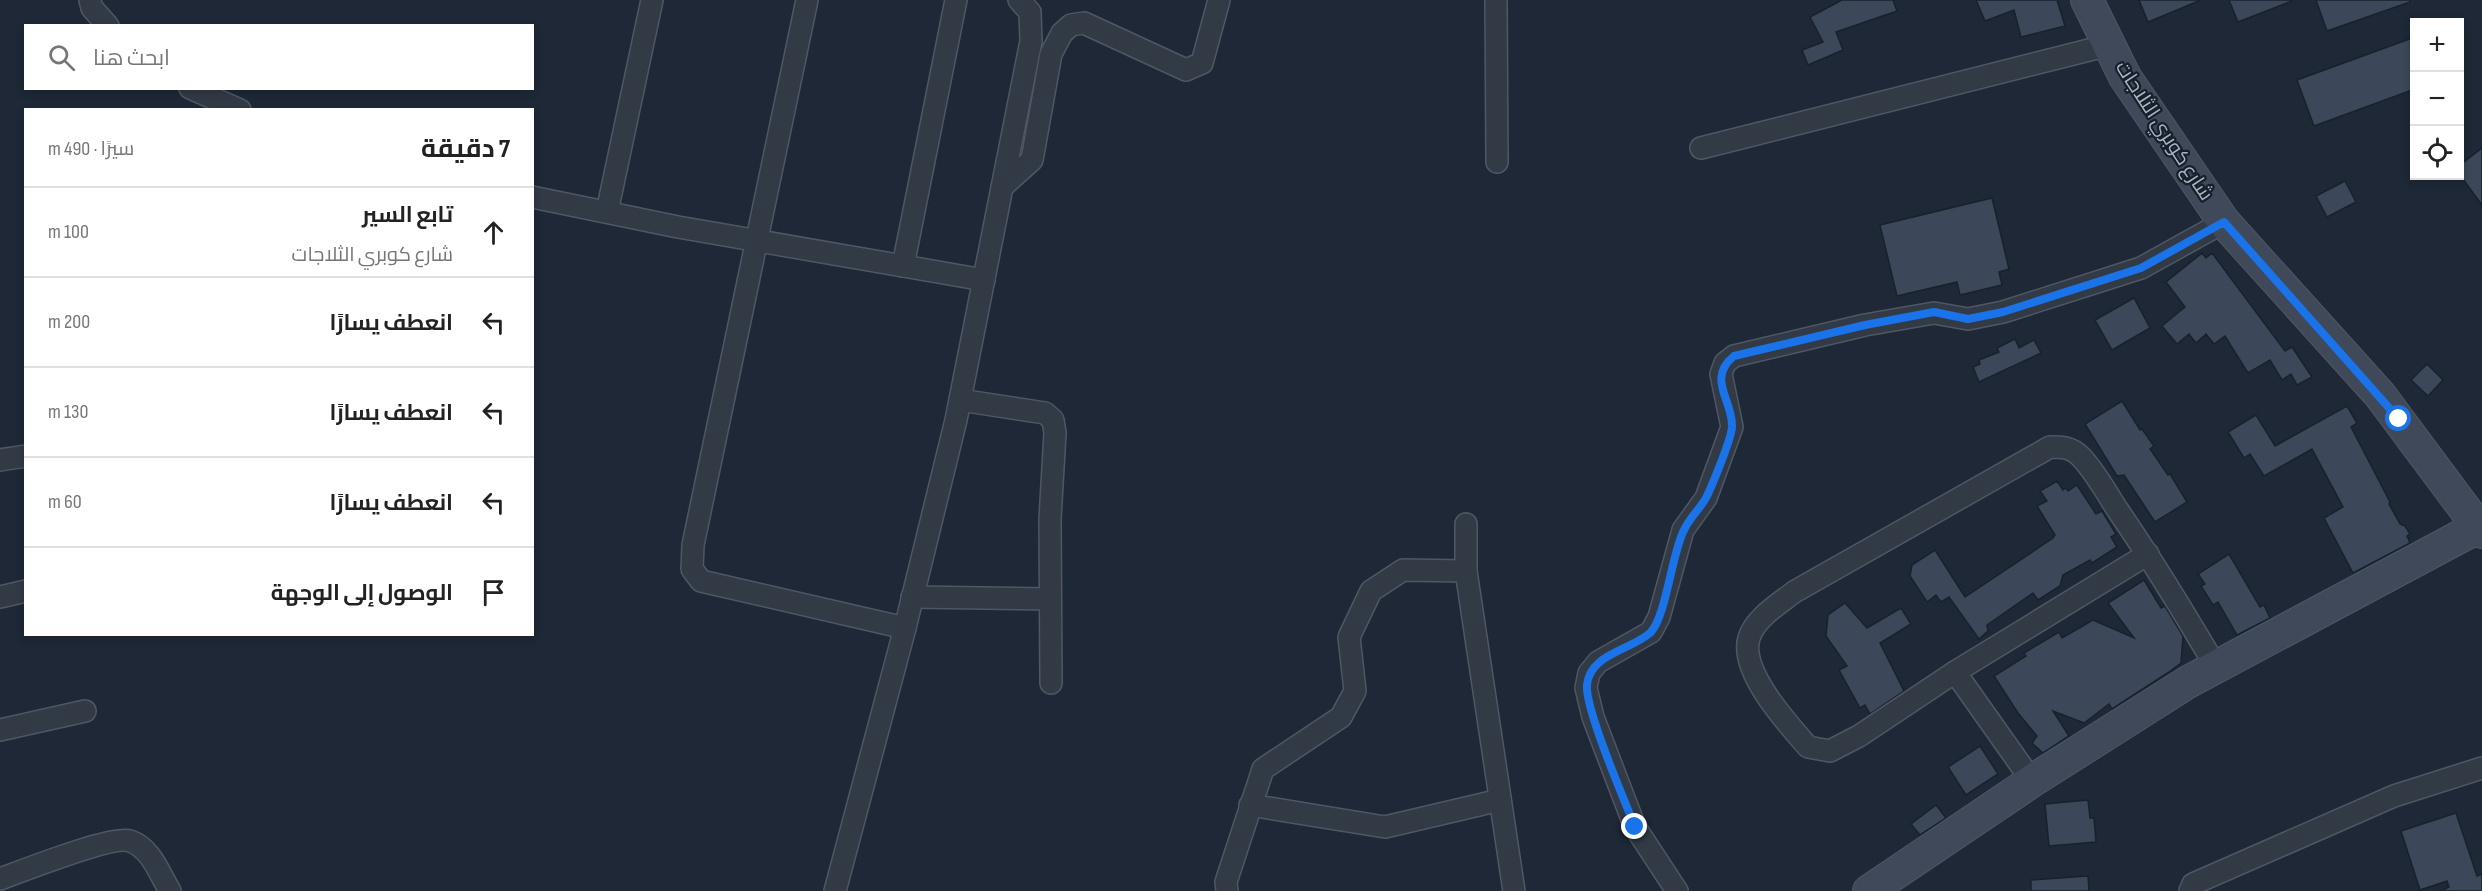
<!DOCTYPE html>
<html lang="ar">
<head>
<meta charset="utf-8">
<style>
	:root { --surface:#fff; --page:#f6f6f6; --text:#222; --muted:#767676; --line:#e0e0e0 }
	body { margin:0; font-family:"Sofia Sans Condensed",Cairo,sans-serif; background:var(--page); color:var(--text); direction:rtl }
	.controls { position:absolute; right:18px; top:18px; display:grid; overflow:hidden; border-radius:0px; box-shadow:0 3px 9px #0003 }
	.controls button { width:54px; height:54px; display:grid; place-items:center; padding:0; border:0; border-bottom:2px solid var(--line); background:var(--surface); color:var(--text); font:30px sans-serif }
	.stop { position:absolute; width:18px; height:18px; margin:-14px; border:4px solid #1a73e8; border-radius:50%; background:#fff }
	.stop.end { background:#1a73e8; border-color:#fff; box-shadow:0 2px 6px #0008 }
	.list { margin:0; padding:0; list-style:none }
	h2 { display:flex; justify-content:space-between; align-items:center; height:78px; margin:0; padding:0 24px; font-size:26px }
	h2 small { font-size:20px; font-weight:400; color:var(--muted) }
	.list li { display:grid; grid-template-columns:39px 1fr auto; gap:18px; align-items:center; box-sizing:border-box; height:90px; padding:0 24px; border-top:2px solid var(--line) }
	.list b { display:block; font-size:22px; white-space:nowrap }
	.list p { margin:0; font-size:20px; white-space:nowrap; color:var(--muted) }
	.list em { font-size:20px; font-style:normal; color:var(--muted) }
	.icon { flex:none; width:33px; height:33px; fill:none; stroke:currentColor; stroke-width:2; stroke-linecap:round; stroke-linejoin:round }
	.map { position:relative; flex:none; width:2482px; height:891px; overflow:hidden; direction:ltr }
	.search { position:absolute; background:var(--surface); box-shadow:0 3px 9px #0003; left:24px; top:24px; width:510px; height:66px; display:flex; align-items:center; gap:15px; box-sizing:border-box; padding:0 21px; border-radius:0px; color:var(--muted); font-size:22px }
	.panel { position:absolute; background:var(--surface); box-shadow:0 3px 9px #0003; left:24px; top:108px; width:510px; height:528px; border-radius:0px; direction:rtl }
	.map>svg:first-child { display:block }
	.building { fill:#3c4859; stroke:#19212d; stroke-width:1.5 }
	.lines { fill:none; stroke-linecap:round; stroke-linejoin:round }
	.street-casing { stroke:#4f5765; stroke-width:24 }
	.secondary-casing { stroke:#4f5765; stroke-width:34 }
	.street { stroke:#323a46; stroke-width:21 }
	.secondary { stroke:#3f495a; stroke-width:32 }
	.route { stroke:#1a73e8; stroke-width:8 }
	.labels { text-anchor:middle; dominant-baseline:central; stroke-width:4.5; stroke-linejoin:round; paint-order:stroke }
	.street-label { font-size:20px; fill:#abb4c4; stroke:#171f2b }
</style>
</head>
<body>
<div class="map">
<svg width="2482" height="891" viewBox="0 0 2482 891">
	<rect width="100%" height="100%" fill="#1e2836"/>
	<!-- building -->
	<g class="building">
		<path d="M1842,0H1893L1897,11L1836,32L1843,50L1808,65L1802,50L1823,42L1810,17Z"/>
		<path d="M1976,0H2057L2065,26L2021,37L2014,10L1985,21Z"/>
		<path d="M2139,0H2201L2148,22Z"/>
		<path d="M2229,0H2292V1L2238,22Z"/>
		<path d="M2316,0H2410V2L2327,31Z"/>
		<path d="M2415,37V89L2314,126L2297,80Z"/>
		<path d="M2482,148V205L2460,175V165Z"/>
		<path d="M2345,181L2356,202L2327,217L2316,196Z"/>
		<path d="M1992,198L2009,269L1999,272L2002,285L1960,295L1957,282L1897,296L1880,225Z"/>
		<path d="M2202,253L2206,258L2212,253L2285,351L2292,347L2312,377L2297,385L2291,374L2282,380L2270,360L2248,373L2225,336L2214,344L2206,334L2196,343L2189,334L2177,344L2162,326L2185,307L2166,282Z"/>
		<path d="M2134,298L2150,328L2112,350L2095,320Z"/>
		<path d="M2015,339L2019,348L2034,340L2041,353L1979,382L1973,367L1980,364L1979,360L1999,352L1997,348Z"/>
		<path d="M2427,364L2443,380L2428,396L2411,380Z"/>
		<path d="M2122,401L2140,430L2142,429L2154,446L2150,449L2168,475L2170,474L2187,502L2155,522L2124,475L2117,476L2085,424Z"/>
		<path d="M2347,406L2357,423L2351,427L2390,502L2389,504L2400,524L2405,526L2410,534L2407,536L2410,543L2353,573L2324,518L2343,507L2312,449L2264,476L2250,454L2244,458L2228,432L2256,415L2275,446Z"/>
		<path d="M2057,481L2063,490L2066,488L2068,491L2077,485L2096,514L2102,511L2116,534L2111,537L2117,547L2092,563L2090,560L2063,575L2060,586L2038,600L2033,593L1987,625L1988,631L1979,639L1949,597L1941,602L1936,595L1927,602L1910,576L1912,565L1935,550L1965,597L2053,538L2055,535L2037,506L2047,501L2040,491Z"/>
		<path d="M2229,554L2260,607L2264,605L2270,618L2237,635L2218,602L2213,605L2201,586L2205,584L2198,574Z"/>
		<path d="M2144,580L2161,608L2165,606L2183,636L2181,663L2169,672L2112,709L2109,704L2084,723L2053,711L2069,736L2043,753L2032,743L2037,736L2018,713L1994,676L2026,656L2024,653L2059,632L2062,638L2093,620L2134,638L2108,603Z"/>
		<path d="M1845,603L1867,628L1901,608L1911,624L1880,643L1904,691L1870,714L1865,705L1860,708L1839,670L1847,666L1826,636L1828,615Z"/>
		<path d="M1980,746L1998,774L1966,795L1948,767Z"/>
		<path d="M2088,800L2090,818H2094L2096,842L2049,846L2045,804Z"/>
		<path d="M1936,805L1946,818L1920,835L1911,824Z"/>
		<path d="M2456,813L2477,876L2482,874V891H2442L2449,887L2447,881L2420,890L2401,831Z"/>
		<path d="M2088,876L2089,891H2031V880Z"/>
	</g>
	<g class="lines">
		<defs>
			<g id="street">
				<path d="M90,0L92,8L108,26"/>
				<path d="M807,0L693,545L692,569L701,581L905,628"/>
				<path d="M1496,0L1497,162"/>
				<path d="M190,88L240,110"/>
				<path d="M1701,148L2109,45"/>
				<path d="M1002,187L1032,160L1051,54L1062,33L1071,25L1084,23L1186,70L1202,63L1219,0"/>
				<path d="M532,197L678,227L984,280"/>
				<path d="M607,212L652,0"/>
				<path d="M903,266L956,0"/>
				<path d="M960,400L1045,413L1053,420L1055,433L1050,519L1051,683"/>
				<path d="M0,460L26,456"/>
				<path d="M1466,524V571L1514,891"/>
				<path d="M2148,554L1955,672L1859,736L1830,751L1808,747C1788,724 1739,671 1749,638C1755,618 1779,604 1794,592L2050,447C2062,447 2071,447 2080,456C2095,471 2107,494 2119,512C2154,563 2185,614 2216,667"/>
				<path d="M0,597L26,591"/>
				<path d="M912,597L1050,599"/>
				<path d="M1955,672L2032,781"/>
				<path d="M0,730L85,711"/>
				<path d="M1250,805L1385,827L1500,800"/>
				<path d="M0,879C22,871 113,835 130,841C151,848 159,873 170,891"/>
				<path d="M835,891L905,628L956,420L1031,41L1030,12L1019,0"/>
				<path d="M1227,891L1226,882L1263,769L1341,717L1355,691L1349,637L1371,591L1403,570L1466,571"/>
				<path d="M1677,891L1635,827L1593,717L1586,688L1589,673L1598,662L1651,632L1659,617L1683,530L1706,498L1732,427L1721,374L1725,363L1734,356L1865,325L1934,313L1968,319L2003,312L2141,268L2224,222"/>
				<path d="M2190,891L2193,884L2394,796L2482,768"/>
			</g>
			<g id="secondary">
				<path d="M2087,0L2125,77L2224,222L2380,395L2482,532"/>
				<path d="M1869,891L2032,781L2188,682L2478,527"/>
			</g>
		</defs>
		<!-- street casing -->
		<use href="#street" class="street-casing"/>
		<!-- secondary casing -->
		<use href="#secondary" class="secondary-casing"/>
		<!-- street -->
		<use href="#street" class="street"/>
		<!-- secondary -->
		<use href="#secondary" class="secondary"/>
	</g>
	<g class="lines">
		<!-- route -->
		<path class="route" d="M1635,827C1624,799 1585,709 1587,685C1590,654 1629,651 1650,633C1666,618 1672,552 1684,530C1690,517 1701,508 1707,496C1713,483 1731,440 1732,427C1733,400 1706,379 1734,356L1865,325L1934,312L1968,319L2003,312L2141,268L2224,222L2399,419"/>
	</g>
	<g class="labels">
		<!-- street labels -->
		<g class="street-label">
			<text transform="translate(2164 131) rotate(57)">شارع كوبري الثلاجات</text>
		</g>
	</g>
</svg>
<div class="controls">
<button>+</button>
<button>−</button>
<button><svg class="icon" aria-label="locate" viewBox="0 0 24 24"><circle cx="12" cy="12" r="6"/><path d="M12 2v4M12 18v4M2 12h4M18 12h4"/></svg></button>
</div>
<div class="stop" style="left:2399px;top:419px"></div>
<div class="stop end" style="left:1635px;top:827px"></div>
<div class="search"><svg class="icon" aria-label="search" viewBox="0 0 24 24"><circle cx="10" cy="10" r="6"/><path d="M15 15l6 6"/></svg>ابحث هنا</div>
<section class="panel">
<h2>7 دقيقة<small>سيرًا · 490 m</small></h2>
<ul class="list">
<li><svg class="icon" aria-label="ahead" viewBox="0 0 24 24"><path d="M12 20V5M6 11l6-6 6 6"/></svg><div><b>تابع السير</b><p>شارع كوبري الثلاجات</p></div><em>100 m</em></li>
<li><svg class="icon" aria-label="left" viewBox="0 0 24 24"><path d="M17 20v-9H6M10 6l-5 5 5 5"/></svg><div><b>انعطف يسارًا</b></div><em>200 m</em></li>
<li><svg class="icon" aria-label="left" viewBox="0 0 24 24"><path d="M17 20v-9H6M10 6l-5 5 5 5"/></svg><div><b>انعطف يسارًا</b></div><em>130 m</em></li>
<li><svg class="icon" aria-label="left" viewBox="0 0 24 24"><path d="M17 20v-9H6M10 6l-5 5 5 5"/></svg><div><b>انعطف يسارًا</b></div><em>60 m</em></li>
<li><svg class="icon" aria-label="arrive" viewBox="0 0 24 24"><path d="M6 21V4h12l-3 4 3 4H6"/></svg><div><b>الوصول إلى الوجهة</b></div></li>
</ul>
</section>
</div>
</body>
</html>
